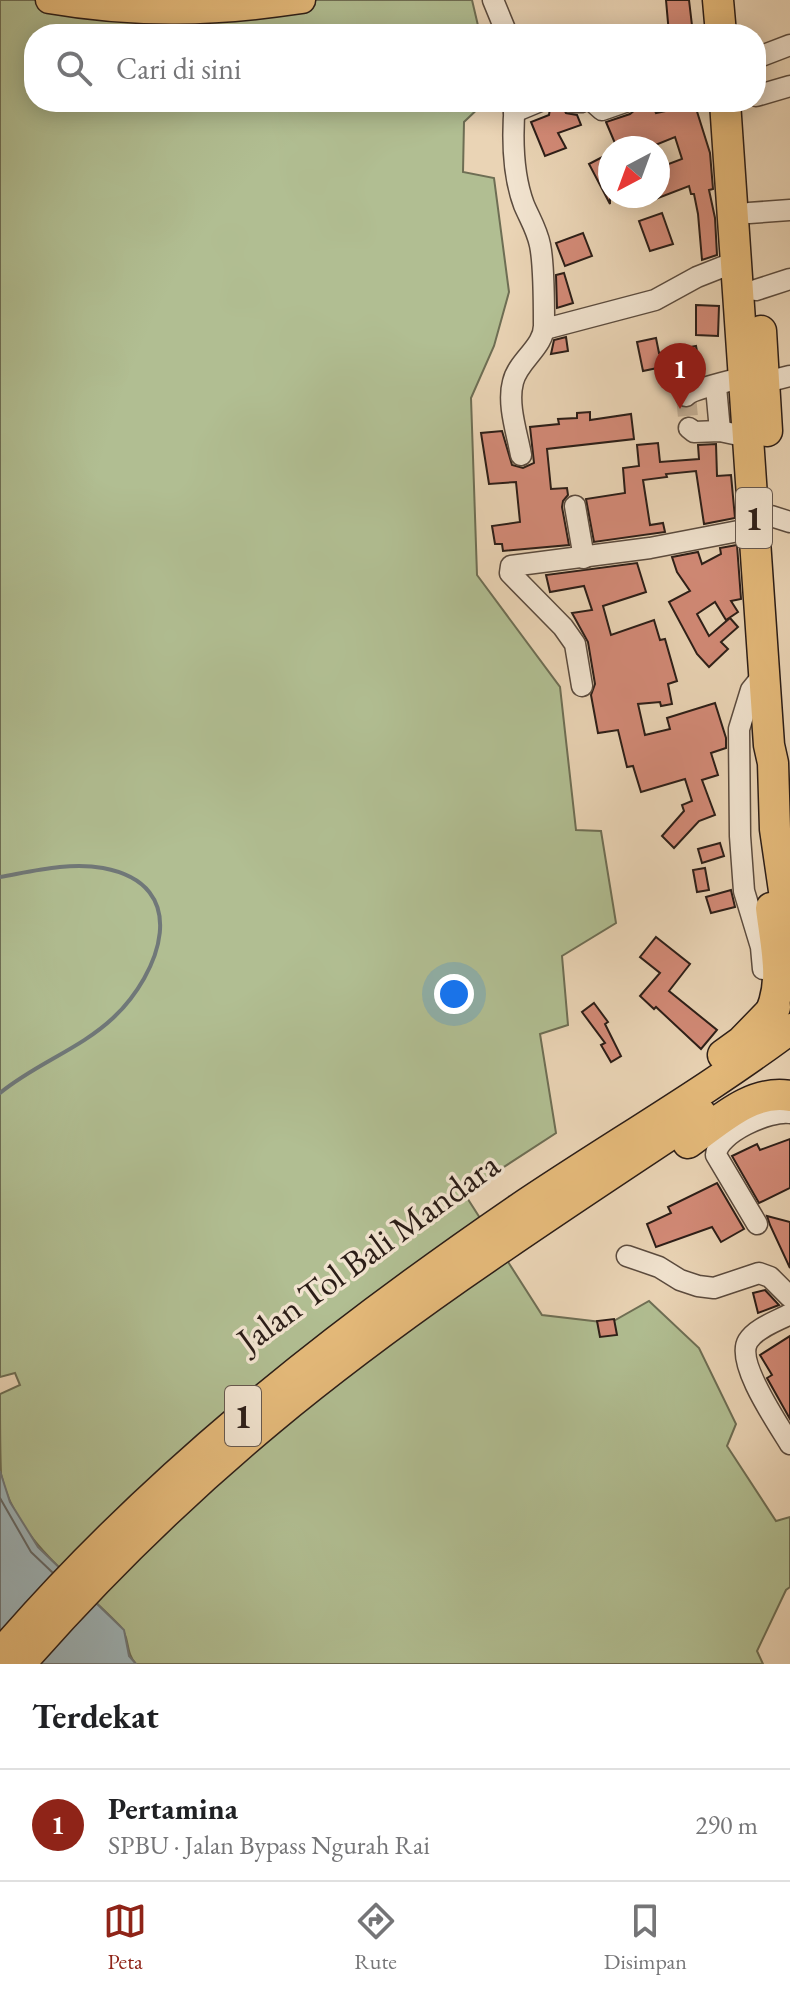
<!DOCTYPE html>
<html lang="id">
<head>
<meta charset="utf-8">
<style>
	:root { --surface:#fff; --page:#f2f2f2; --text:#202124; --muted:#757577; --line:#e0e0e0; --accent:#8f2418 }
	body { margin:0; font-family:"EB Garamond",serif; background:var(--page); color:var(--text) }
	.compass { position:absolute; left:598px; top:136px; width:72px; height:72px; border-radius:50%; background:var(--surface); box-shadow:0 4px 20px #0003; rotate:221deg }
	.you { position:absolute; left:454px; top:994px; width:28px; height:28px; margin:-20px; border:6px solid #fff; border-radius:50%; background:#1a73e8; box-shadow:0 0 0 12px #1a73e833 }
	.badge { display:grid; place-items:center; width:52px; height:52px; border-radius:50%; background:var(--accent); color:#fff; font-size:26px; font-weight:700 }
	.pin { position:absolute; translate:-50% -66px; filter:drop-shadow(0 2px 4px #0008) }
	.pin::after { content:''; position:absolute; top:42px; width:28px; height:24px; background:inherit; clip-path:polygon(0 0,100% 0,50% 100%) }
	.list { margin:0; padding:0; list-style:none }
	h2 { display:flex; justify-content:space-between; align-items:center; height:104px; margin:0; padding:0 32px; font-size:34px }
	h2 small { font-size:26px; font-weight:400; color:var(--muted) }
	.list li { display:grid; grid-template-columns:52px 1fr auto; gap:24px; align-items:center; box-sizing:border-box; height:112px; padding:0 32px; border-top:2px solid var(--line) }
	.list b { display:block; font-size:30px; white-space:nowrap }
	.list p { margin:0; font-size:26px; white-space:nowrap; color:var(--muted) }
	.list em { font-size:26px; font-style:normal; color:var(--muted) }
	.icon { flex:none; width:44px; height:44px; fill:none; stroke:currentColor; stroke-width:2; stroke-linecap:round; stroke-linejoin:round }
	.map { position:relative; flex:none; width:790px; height:1664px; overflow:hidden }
	.search { position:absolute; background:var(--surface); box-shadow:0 4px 20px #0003; left:24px; right:24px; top:24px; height:88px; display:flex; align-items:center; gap:20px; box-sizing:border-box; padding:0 28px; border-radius:32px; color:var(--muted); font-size:30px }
	.sheet { height:216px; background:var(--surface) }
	nav { display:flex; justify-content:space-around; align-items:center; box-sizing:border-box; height:112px; border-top:2px solid var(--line); background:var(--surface); font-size:22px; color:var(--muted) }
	nav a { display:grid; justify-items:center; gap:4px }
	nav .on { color:var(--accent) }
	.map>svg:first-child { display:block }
	.green { fill:#b1be92; stroke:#6e6e54; stroke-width:2 }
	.water { fill:#9eb5ba; stroke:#707879; stroke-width:2 }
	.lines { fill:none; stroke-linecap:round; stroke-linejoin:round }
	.shore { stroke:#646968; stroke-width:2 }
	.stream { stroke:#707879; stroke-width:4 }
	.building { fill:#d38a77; stroke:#2b1d17; stroke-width:2 }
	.minor-tunnel { stroke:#c4af95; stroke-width:20; stroke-dasharray:20 10; stroke-linecap:butt }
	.minor-casing { stroke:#5b4b3e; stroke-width:23 }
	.major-casing { stroke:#2b1d17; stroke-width:29 }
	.highway-casing { stroke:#2b1d17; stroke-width:33 }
	.minor { stroke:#f1e3cf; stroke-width:20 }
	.major { stroke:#e5ba7a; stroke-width:26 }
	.highway { stroke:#e5ba7a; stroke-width:30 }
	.labels { text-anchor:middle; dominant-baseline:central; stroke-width:7; stroke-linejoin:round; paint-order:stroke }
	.shield { fill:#f1e3cf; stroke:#66584e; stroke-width:2 }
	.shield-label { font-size:34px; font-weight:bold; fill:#2b1d17 }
	.street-label { font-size:36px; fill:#2b1d17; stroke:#f1e3cf }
</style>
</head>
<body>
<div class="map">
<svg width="790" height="1664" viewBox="0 0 790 1664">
	<rect width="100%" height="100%" fill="#ead4b5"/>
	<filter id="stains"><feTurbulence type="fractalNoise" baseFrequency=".0025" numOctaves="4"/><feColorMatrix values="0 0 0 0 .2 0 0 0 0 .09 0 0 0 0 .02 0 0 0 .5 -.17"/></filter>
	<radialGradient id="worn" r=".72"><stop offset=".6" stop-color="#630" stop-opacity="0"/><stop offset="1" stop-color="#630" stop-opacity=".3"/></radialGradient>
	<!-- green -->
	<path class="green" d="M0,0H472L480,34H34V102H485L464,122L463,172L494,178L509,292L494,346L471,398L477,575L560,687L576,830L601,831L616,923L562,956L568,1025L540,1034L556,1133L464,1193L542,1315L610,1323L649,1301L699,1348L736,1424L727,1446L776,1521L790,1517V1587L786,1590L757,1651L763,1664H136C125,1653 130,1636 120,1626C76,1580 15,1540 1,1474C0,1449 0,1419 0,1394L20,1385L15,1373L0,1377Z"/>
	<!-- water -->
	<path class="water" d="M0,1471L10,1502L38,1547L124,1630L129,1656L136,1664H0Z"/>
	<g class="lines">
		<!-- shore -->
		<path class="shore" d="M0,1498L31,1552L52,1572"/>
		<!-- stream -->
		<path class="stream" d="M0,877C34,871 69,862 103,868C194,885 160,974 113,1018C80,1049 35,1064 0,1093"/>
	</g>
	<!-- building -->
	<g class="building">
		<path d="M666,0H689L693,34H669Z"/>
		<path d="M551,102H560L566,113L577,115L581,125L558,133L566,148L545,156L531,122L549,115Z"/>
		<path d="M638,102H651L656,113L680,108L679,102H694L710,153L713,189L709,190L715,218L717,255L702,260L698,214L694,194H691L689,186L658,198V168L682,159L675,137L648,148H617L606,122L630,114L635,110Z"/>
		<path d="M610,153V204L589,164Z"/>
		<path d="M662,213L673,244L650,251L639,221Z"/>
		<path d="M583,233L592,256L565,266L556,243Z"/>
		<path d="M564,273L573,303L557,308L556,275Z"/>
		<path d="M696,305L719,306L718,336L696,335Z"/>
		<path d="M566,337L568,351L551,354L554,340Z"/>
		<path d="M656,338L659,353L696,346L700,367L682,370L681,363L643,371L637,342Z"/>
		<path d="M590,412V420L631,414L634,439L547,449L551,489L567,488L568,495L563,501L562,507L569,545L503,551L502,544H495L492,526L520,522L516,482L489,484L481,433L502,431L512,465L523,468L534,463L530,427L559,424L558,419L577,418V413Z"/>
		<path d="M658,443L660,462L699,459L698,445L716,444L717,476L731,475L735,518L704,524L696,471L666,474L667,477L643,480L650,525L663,523L665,532L594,542L586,499L625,493L623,468L639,466L637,445Z"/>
		<path d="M737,545L741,599L731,601L738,612L726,620L715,602L697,614L709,636L730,618L738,627L721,642L728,649L709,667L697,654L669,602L690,591L677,572L672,557L698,552L702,564L721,554L720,548Z"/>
		<path d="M637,563L646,592L603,606L611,635L654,620L660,640L665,639L677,681L668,684L672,704L661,706L660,702L638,704L645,735L670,729L667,718L715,703L726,738V748L711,753L718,775L702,780L715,815L699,821L674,848L662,836L684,811L682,805L692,801L685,779L641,792L633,766L627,767L618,730L598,733L591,695L595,684L588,642L572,613L592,610L584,586L550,592L546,575Z"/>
		<path d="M720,843L724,856L702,863L698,849Z"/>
		<path d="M705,868L709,890L697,892L693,870Z"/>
		<path d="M731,890L735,907L711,913L706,897Z"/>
		<path d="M656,937L690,964L669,991L717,1030L701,1049L656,1007L654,1009L640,996L660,973L640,957Z"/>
		<path d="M594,1003L608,1022L605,1024L621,1056L611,1062L601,1045L605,1043L582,1012Z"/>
		<path d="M790,1139V1188L759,1203L732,1156L757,1144L760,1150Z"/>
		<path d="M717,1183L744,1229L721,1242L712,1227L656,1247L647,1224L671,1213L668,1207Z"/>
		<path d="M767,1216L790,1222V1268L770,1225Z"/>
		<path d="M765,1290L779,1305L758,1313L753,1293Z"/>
		<path d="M614,1319L617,1335L600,1337L597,1321Z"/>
		<path d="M790,1336V1419L767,1378L772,1375L760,1355Z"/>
	</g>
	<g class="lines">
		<!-- minor-tunnel -->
		<path class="minor-tunnel" d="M686,396L689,428"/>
		<defs>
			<g id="minor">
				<path d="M493,0L507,34"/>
				<path d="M756,58L790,45"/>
				<path d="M756,96L790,86"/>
				<path d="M515,102C512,136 512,173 524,205C530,219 537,230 540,245C544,264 544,303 544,324C545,347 518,360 513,382C507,404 517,433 521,455"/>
				<path d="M573,102H581"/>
				<path d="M593,102L602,110L625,102"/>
				<path d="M514,112L538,102"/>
				<path d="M749,213L790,210"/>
				<path d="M756,290L790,279"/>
				<path d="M545,329L655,300L697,277L735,262"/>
				<path d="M766,382L790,376"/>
				<path d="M716,387L720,431"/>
				<path d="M686,396C692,389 731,381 744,377"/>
				<path d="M689,428L694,432L720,431L748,437"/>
				<path d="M575,506L584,558"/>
				<path d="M771,516L790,522"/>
				<path d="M582,686L575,644L563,627L510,573L511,566L650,548L754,528"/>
				<path d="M763,969L761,947L744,891L740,836L739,729L751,690L764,674"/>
				<path d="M757,1224L716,1155C717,1133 770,1110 790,1113"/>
				<path d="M627,1256L659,1267L680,1280L698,1286L714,1288L759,1273L770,1277L790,1297"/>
				<path d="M790,1314C777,1321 756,1328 748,1341C735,1362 778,1424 790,1444"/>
			</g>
			<path id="major" d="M49,0C136,15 215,13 302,0"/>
			<g id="highway">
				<path d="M718,0L721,34"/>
				<path d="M725,102L769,745L773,763L775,829L790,932"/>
				<path d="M761,331L767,431"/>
				<path d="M765,1024C787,985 776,951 771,908"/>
				<path d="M723,1055L741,1042L775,1007"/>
				<path d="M688,1143C718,1122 751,1089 790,1096"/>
				<path d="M0,1655C149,1481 329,1339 517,1210C607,1149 703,1094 790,1029"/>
				<path d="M20,1664C97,1576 182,1493 271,1419C406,1307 555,1211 701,1114"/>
			</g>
		</defs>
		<!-- minor casing -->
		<use href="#minor" class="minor-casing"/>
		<!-- major casing -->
		<use href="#major" class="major-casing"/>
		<!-- highway casing -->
		<use href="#highway" class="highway-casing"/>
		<!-- minor -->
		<use href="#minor" class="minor"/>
		<!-- major -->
		<use href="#major" class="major"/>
		<!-- highway -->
		<use href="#highway" class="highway"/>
	</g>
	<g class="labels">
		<!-- shield labels -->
		<g class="shield">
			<rect x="736" y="488" width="36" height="60" rx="6"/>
			<rect x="225" y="1386" width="36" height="60" rx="6"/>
		</g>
		<g class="shield-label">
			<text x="754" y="518">1</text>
			<text x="243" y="1416">1</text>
		</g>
		<!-- street labels -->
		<g class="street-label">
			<text transform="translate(368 1252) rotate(-36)">Jalan Tol Bali Mandara</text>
		</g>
	</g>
	<rect width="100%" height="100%" filter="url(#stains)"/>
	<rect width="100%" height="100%" fill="url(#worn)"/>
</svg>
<svg class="compass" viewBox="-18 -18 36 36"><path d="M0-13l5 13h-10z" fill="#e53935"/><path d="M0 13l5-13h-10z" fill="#757577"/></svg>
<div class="you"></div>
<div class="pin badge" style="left:680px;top:409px">1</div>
<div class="search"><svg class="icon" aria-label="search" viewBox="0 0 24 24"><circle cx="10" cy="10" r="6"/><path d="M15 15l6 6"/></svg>Cari di sini</div>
</div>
<section class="sheet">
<h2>Terdekat<small></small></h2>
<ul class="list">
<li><span class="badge">1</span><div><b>Pertamina</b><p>SPBU · Jalan Bypass Ngurah Rai</p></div><em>290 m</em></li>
</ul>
</section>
<nav>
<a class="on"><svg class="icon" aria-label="map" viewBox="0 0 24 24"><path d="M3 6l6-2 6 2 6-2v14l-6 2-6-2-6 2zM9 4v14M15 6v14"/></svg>Peta</a>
<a><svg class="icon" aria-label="directions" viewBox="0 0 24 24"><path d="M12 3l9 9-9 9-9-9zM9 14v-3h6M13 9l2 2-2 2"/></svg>Rute</a>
<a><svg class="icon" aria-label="saved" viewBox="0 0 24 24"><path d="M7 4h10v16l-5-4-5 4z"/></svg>Disimpan</a>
</nav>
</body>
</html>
